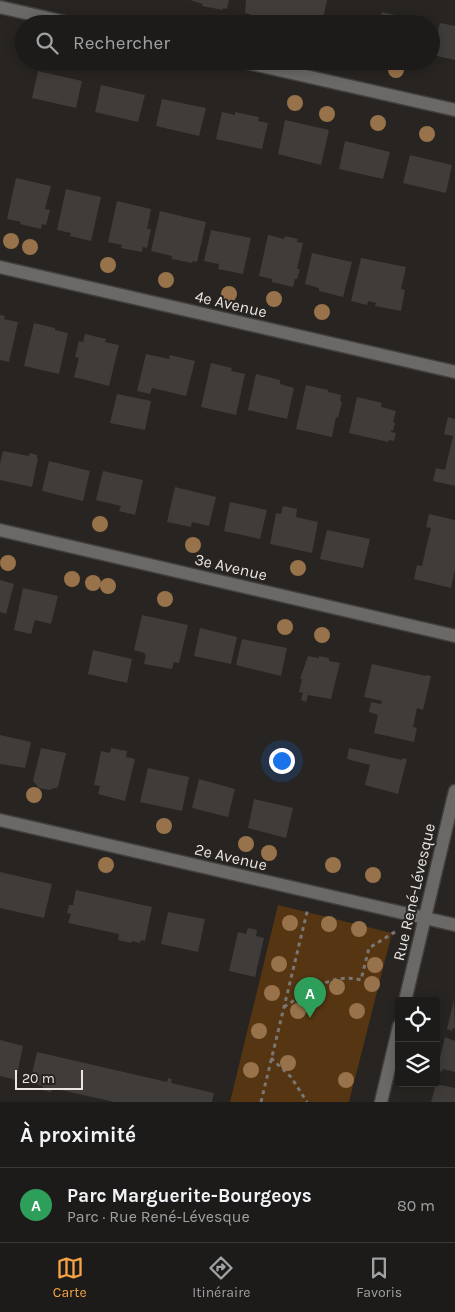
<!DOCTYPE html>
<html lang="fr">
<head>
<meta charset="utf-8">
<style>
	:root { --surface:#1d1b19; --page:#252422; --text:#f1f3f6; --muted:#a0a1a2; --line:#3b3938; --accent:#f5a346 }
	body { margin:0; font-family:Karla,sans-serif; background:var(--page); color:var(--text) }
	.controls { position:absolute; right:15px; bottom:15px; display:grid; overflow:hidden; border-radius:5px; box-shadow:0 2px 12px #0003 }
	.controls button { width:45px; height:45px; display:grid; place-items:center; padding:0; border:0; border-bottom:1px solid var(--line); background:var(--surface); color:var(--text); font:25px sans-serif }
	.scale { position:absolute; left:15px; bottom:12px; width:68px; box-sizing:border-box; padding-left:5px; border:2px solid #e8e5e3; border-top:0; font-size:14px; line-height:18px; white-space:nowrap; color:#e8e5e3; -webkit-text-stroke:4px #272421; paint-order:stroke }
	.you { position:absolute; left:281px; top:760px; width:18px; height:18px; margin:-12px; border:4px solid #fff; border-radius:50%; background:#1a73e8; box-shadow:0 0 0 8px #1a73e833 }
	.badge { display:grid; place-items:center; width:32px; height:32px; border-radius:50%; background:var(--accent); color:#fff; font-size:16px; font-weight:700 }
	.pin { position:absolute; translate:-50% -41px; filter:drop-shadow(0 1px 2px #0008) }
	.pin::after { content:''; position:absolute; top:26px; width:18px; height:15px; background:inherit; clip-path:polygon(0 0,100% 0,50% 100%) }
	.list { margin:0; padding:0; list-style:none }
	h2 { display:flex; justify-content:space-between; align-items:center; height:65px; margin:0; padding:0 20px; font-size:21px }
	h2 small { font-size:16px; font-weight:400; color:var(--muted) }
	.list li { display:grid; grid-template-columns:32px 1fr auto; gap:15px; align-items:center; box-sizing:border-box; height:75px; padding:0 20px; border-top:1px solid var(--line) }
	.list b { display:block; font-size:19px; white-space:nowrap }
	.list p { margin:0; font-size:16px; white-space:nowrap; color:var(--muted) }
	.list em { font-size:16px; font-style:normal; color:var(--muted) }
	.icon { flex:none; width:28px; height:28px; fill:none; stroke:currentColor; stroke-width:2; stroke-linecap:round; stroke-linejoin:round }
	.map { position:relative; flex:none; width:455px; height:1102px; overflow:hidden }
	.search { position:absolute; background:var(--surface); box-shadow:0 2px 12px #0003; left:15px; right:15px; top:15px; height:55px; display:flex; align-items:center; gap:12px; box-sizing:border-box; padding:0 18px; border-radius:28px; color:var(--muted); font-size:19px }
	.sheet { height:140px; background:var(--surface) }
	nav { display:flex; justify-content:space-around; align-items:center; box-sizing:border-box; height:70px; border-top:1px solid var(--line); background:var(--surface); font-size:14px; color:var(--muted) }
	nav a { display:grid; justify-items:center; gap:2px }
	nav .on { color:var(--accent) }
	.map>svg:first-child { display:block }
	.green { fill:#553512 }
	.building { fill:#403c39 }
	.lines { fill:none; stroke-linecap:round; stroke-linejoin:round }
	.minor-casing { stroke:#423f3c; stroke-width:15 }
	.path { stroke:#797674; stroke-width:3; stroke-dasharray:4 4; stroke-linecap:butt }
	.minor { stroke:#6b6967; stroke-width:12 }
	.tree { fill:#98724a }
	.labels { text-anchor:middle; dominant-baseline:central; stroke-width:4; stroke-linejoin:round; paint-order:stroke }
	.street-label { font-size:16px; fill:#e8e5e3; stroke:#272421 }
</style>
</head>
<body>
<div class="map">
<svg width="455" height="1102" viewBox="0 0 455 1102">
	<rect width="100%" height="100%" fill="#272421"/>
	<!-- green -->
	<path class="green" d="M278,905L392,933L349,1102H230Z"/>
	<!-- building -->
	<g class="building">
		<path d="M190,0H229L227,9L223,8V10L202,6L203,4Z"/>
		<path d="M246,0H327L322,24H293L272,19V22L252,17V15L245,13Z"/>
		<path d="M382,12L430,23V24H380Z"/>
		<path d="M440,23L455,26V60L432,55Z"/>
		<path d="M38,71L82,81L76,108L32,98Z"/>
		<path d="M101,85L145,95L138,122L95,112Z"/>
		<path d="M162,99L206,108L199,136L156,126Z"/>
		<path d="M222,112L235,115V112L259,117L258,121L268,123L262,149L216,139Z"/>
		<path d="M285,120L329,130L321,165L278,154Z"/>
		<path d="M345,141L390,152L383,179L339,169Z"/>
		<path d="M410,155L452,165L446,193L403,183Z"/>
		<path d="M16,178L51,186L45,209L50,210L46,225L42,224L41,229L20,224L21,222L7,219Z"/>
		<path d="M66,189L101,197L91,241L70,236L71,233L57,230Z"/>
		<path d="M117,201L151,209L147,229H151L147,248L143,247L142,252L121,248L122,245L108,242Z"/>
		<path d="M160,211L206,222L197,262L193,261L192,263L172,259V256L151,251Z"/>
		<path d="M211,230L251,238L243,274L218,269L219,264L204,261Z"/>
		<path d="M268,235L284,239L285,236L298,239L297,242L303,243L297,269H300L297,279H295L293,287L272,282V279L259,276Z"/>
		<path d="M312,253L352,262L343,297L319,291V288L305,284Z"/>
		<path d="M361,258L406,267L401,289L405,290L401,311L375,306L376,303L368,301L367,305L351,301Z"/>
		<path d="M0,315L5,316L4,319L18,322L9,362L0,360Z"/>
		<path d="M34,323L55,328V330L68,333L59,374L24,366Z"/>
		<path d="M85,334L106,339L105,342L119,345L109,386L74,377L79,358L75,357L79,341L83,342Z"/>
		<path d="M146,354L169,359L170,355L195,361L186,396L152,388L150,394L137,391Z"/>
		<path d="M211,363L232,368L231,371L245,374L236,415L201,407Z"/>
		<path d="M256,374L280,380V384L294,388L287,419L248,410Z"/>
		<path d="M306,385L328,390V392L341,395L340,401L342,402L338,418L336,417L332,437L296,429Z"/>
		<path d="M117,394L151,401L145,430L110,423Z"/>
		<path d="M357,397L382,403L381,407L396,411L393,422L395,423L393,431L391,430V432L396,433L394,441L389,440L388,442L349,433Z"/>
		<path d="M448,417L455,419V486L433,481L436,468L445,470L453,436L444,434Z"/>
		<path d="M3,451L29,456L30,453L37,455V458H38L32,487L0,480V464Z"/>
		<path d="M49,461L90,471L83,501L42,491Z"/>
		<path d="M103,471L143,480L135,515L119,511L121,506L96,500Z"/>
		<path d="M175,487L216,497L209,526L192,522L191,527L167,522Z"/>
		<path d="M230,502L267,510L260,539L224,531Z"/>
		<path d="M283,506L297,509L296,517L318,522L312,553L270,544L276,513L281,514Z"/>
		<path d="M429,514L455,520V569L451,588L414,579L417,565L422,566L426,548L431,528L426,527Z"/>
		<path d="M327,530L370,539L363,568L320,559Z"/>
		<path d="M0,580L14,584L6,614L0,612Z"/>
		<path d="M23,588L58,596L51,624L35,620L31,634L14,630Z"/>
		<path d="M142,615L188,625L179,663L174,662L172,669L144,664L146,655H144L145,653L134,650Z"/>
		<path d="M200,628L237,637L231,664L194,656Z"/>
		<path d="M242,639L287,648L281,676L236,665Z"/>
		<path d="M93,650L132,659L127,683L88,674Z"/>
		<path d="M308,656L319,658V656L329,658V661L340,663L331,699L308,695L306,702L301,700L303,693L299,692L302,679H300Z"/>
		<path d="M372,664L426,676V675L431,676L423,710L417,708L413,727L417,728L414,742L374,733L378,715L369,712L371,702L381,704L382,701L364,697Z"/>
		<path d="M0,735L31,742L25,768L0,764Z"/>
		<path d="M41,748L66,753L58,787L49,790L39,788L33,781Z"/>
		<path d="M111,748L127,751L126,757L135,759L125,801L98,794L100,786L94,785L101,751L110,753Z"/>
		<path d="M349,748L402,760L403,758L407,759L398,794L365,785L370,765L347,759Z"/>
		<path d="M148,768L189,777L182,811L140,802Z"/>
		<path d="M199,779L235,789L228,817L192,808Z"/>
		<path d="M254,799L293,808L286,838L248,828Z"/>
		<path d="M0,872L52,884L44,918L0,908Z"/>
		<path d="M76,890L152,907L145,941L141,940L140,943L132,941L131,943L118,940L119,934L68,923L71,914L67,913L69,905H73Z"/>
		<path d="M168,912L205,919L198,952L161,944Z"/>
		<path d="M248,928L257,930L256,936L264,938L255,977L229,971L238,932L246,934Z"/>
		<path d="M454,1000L455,1029L453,1028L452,1031L447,1029Z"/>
		<path d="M445,1037L455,1041V1072L443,1069L442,1072L437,1070Z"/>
		<path d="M0,1040L23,1046L16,1080L0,1076Z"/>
		<path d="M37,1052L167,1082L168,1078L172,1079L171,1083L214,1093L212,1102H114L52,1088L51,1092L42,1090L43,1086L30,1083Z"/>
		<path d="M436,1084L455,1088V1102H431Z"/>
	</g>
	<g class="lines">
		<defs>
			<g id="minor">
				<path d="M0,7L74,24"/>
				<path d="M239,61L455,110"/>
				<path d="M0,267L455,372"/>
				<path d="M0,530L455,636"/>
				<path d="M0,820L455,925"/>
				<path d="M405,1001L455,791"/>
				<path d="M381,1102L399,1026"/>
			</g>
		</defs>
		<!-- minor casing -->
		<use href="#minor" class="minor-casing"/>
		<!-- path -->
		<g class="path">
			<path d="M284,1007C307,992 332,972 361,980L369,948L398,930"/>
			<path d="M271,1058L291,1077L307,1102"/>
			<path d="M261,1102L308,908"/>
		</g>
		<!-- minor -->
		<use href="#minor" class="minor"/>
	</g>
	<!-- trees -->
	<g class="tree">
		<circle cx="396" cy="70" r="8"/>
		<circle cx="295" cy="103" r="8"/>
		<circle cx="327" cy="114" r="8"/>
		<circle cx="378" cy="123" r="8"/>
		<circle cx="427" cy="134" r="8"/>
		<circle cx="11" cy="241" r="8"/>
		<circle cx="30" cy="247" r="8"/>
		<circle cx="108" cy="265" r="8"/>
		<circle cx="166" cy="280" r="8"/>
		<circle cx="229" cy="294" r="8"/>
		<circle cx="274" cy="299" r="8"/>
		<circle cx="322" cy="312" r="8"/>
		<circle cx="100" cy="524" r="8"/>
		<circle cx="193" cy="545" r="8"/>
		<circle cx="8" cy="563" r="8"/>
		<circle cx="298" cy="568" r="8"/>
		<circle cx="72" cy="579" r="8"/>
		<circle cx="93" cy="583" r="8"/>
		<circle cx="108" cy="586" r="8"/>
		<circle cx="165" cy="599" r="8"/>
		<circle cx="285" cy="627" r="8"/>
		<circle cx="322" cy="635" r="8"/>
		<circle cx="34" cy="795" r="8"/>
		<circle cx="164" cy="826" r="8"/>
		<circle cx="246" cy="844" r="8"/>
		<circle cx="269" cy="853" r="8"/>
		<circle cx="106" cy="865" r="8"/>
		<circle cx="333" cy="865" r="8"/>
		<circle cx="373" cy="875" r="8"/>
		<circle cx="290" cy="923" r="8"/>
		<circle cx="329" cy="924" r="8"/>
		<circle cx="359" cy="929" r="8"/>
		<circle cx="279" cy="964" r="8"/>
		<circle cx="375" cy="965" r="8"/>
		<circle cx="372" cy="984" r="8"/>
		<circle cx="337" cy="987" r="8"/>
		<circle cx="272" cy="993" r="8"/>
		<circle cx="315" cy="997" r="8"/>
		<circle cx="298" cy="1011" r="8"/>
		<circle cx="357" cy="1011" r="8"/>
		<circle cx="259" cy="1031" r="8"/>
		<circle cx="288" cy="1063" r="8"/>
		<circle cx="251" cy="1070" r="8"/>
		<circle cx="346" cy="1080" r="8"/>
	</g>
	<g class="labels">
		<!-- street labels -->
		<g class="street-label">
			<text transform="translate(231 304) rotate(13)">4e Avenue</text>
			<text transform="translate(231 567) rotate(13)">3e Avenue</text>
			<text transform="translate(231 857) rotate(13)">2e Avenue</text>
			<text transform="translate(414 892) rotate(-77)">Rue René-Lévesque</text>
		</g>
	</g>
</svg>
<div class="controls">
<button><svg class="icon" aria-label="locate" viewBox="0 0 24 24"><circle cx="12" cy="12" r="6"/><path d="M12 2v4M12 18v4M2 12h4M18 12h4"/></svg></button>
<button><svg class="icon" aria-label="layers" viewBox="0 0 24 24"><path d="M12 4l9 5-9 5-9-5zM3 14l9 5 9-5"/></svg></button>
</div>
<div class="scale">20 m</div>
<div class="you"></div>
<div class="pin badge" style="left:310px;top:1018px;background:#2e9e5b">A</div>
<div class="search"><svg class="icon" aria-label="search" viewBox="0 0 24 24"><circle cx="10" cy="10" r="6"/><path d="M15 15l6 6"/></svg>Rechercher</div>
</div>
<section class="sheet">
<h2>À proximité<small></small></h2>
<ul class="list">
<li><span class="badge" style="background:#2e9e5b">A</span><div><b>Parc Marguerite-Bourgeoys</b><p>Parc · Rue René-Lévesque</p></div><em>80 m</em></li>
</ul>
</section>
<nav>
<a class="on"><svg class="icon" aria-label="map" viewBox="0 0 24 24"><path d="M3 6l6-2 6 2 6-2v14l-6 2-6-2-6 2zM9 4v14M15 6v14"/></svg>Carte</a>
<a><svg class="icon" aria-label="directions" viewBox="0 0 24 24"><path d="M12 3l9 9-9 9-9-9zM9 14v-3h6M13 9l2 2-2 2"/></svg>Itinéraire</a>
<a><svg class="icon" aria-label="saved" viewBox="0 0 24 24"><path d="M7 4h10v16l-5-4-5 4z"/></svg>Favoris</a>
</nav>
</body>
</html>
